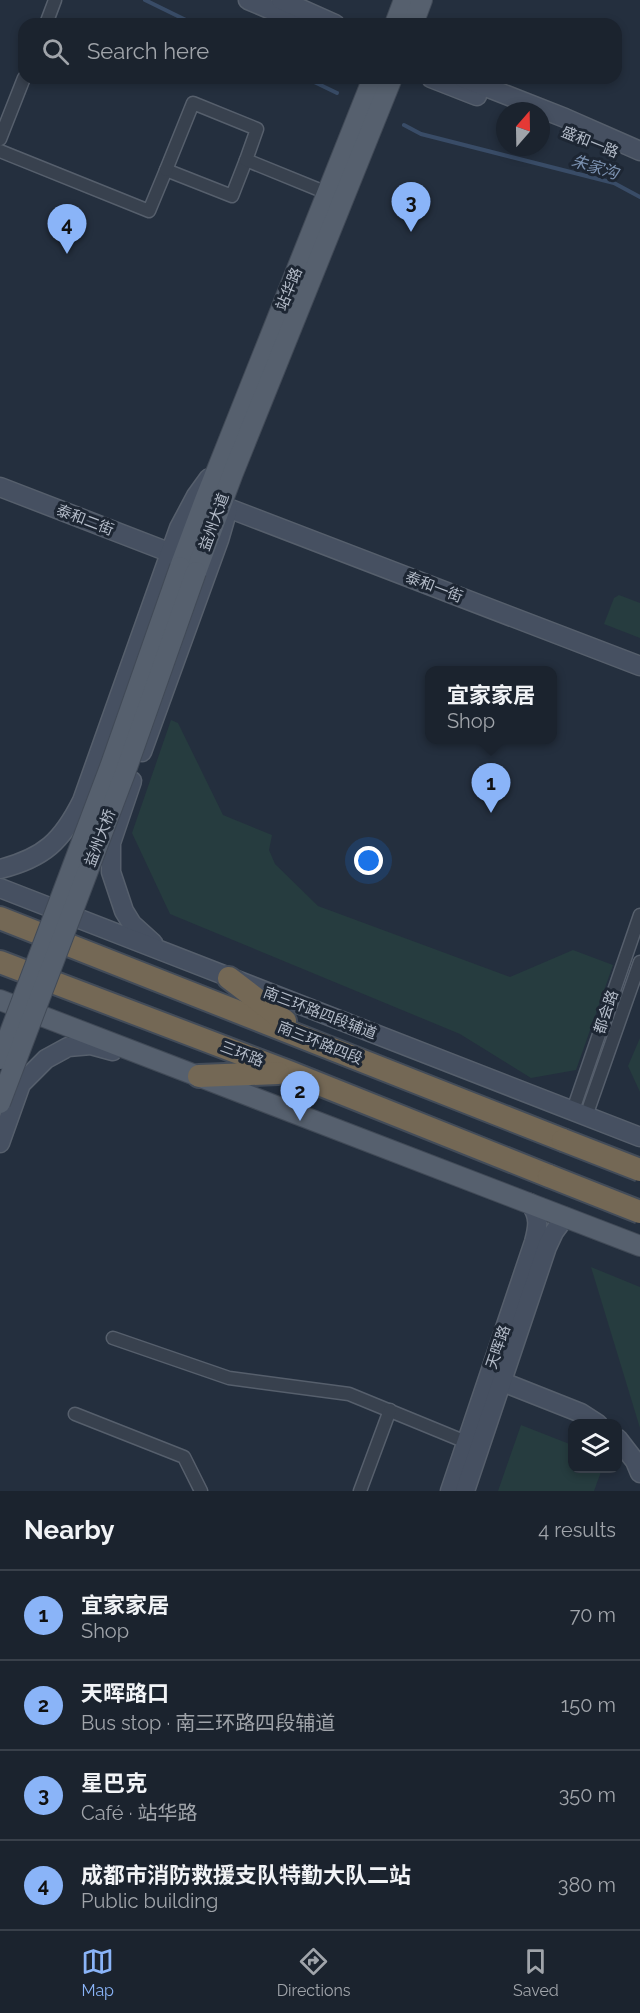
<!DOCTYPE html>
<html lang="en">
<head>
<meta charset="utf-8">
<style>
	:root { --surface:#1b232e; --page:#282f3a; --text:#f1f3f6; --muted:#a0a4aa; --line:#39404a; --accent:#8ab4f8 }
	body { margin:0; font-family:Raleway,"Noto Sans SC",sans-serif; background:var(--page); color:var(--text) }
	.controls { position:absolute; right:18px; bottom:18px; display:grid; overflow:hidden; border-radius:12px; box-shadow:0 3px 9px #0003 }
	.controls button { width:54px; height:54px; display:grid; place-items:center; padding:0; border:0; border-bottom:2px solid var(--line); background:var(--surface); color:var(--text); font:30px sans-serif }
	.compass { position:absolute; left:496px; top:102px; width:54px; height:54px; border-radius:50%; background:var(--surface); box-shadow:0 3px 9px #0003; rotate:20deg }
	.you { position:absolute; left:369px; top:861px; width:21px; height:21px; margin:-15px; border:4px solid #fff; border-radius:50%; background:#1a73e8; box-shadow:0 0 0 9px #1a73e833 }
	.badge { display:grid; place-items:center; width:39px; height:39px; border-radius:50%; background:var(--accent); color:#111; font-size:20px; font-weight:700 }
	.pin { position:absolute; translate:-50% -50px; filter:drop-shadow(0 2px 3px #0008) }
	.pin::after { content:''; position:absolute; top:32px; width:21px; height:18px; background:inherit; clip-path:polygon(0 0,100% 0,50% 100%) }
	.popup { position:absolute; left:425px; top:666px; width:132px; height:78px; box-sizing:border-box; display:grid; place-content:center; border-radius:12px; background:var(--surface); filter:drop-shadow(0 2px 4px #0005); font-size:20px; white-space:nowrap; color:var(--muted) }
	.popup b { font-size:22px; color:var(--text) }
	.popup::after { content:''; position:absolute; left:50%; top:100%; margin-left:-12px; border:12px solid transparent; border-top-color:var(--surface) }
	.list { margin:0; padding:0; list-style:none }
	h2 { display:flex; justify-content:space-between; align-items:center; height:78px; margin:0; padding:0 24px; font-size:26px }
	h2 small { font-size:20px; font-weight:400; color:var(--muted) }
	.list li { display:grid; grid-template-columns:39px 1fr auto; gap:18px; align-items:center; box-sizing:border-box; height:90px; padding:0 24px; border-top:2px solid var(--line) }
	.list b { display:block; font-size:22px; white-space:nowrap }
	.list p { margin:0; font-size:20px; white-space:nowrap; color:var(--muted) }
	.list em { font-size:20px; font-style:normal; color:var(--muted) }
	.icon { flex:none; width:33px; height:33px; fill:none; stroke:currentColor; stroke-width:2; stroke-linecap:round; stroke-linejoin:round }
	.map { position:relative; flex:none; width:640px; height:1491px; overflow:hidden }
	.search { position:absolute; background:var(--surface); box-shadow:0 3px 9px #0003; left:18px; right:18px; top:18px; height:66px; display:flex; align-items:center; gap:15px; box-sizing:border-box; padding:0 21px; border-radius:18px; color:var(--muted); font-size:22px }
	.sheet { height:438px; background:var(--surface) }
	nav { display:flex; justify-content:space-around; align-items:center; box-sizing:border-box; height:84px; border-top:2px solid var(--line); background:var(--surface); font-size:16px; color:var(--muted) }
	nav a { display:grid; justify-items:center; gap:3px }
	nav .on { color:var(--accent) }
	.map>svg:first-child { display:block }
	.green { fill:#263c3f }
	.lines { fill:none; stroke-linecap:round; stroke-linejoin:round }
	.stream { stroke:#394c67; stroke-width:4 }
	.street-casing { stroke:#565f6c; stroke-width:15 }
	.secondary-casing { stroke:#565f6c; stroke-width:21 }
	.primary-casing { stroke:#414a57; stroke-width:22 }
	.highway-casing { stroke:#434c59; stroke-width:26 }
	.street { stroke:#38414e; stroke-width:12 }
	.secondary { stroke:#465061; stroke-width:18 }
	.primary { stroke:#56606e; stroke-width:20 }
	.highway { stroke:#746855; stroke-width:22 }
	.primary-bridge-casing { stroke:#414a57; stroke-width:22; stroke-linecap:butt }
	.highway-bridge-casing { stroke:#434c59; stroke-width:26; stroke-linecap:butt }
	.primary-bridge { stroke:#56606e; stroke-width:20 }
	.highway-bridge { stroke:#746855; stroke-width:22 }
	.labels { text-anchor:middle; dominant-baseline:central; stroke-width:6; stroke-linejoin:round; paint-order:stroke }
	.street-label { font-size:15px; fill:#b4bcc9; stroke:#1d2633 }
	.water-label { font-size:16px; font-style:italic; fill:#7c92b1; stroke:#1d2633 }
</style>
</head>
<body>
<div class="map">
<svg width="640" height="1491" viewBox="0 0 640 1491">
	<rect width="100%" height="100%" fill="#242f3e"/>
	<!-- green -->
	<g class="green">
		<path d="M619,595L640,603V638L604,624L614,598Z"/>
		<path d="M171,720L178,723L223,815L272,835L269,850L275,864L318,906L510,977L573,950L613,965L576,1070L531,1078L460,1034L170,914L132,833Z"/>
		<path d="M640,1038V1092L628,1066Z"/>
		<path d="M591,1267L640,1287V1428Z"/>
		<path d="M521,1425L572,1445V1468L602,1469L594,1491H498Z"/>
	</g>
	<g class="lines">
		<!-- stream -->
		<g class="stream">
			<path d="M145,0L194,24"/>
			<path d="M306,78L337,93"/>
			<path d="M404,125L421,134L614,183L640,197"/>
		</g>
		<defs>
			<g id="street">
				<path d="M46,24L55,0"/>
				<path d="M0,139L24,78"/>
				<path d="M0,151L149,211L166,170L232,196L246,160"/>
				<path d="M166,170L193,103L257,129L246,160L327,193"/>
				<path d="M573,1110L640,915"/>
				<path d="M586,1116L640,962"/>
				<path d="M113,1338L229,1378L349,1394L466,1442"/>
				<path d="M75,1414L184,1457L201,1491"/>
				<path d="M360,1491L390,1410"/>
			</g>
			<g id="secondary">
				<path d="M248,0L304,24"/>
				<path d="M281,0L335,24"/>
				<path d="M431,78L477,96"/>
				<path d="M463,78L565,118L640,151"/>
				<path d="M0,487L171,553"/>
				<path d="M228,508L640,666"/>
				<path d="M142,752L219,540L228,509"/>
				<path d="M132,781L111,843V872L124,911L132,924L153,943"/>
				<path d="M0,869C44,858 62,841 82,801L179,528L196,496L209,478"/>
				<path d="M0,888L640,1137"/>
				<path d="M0,1143L21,1084L46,1059L68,1047L91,1045L113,1051"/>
				<path d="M490,1377L581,1413L598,1424"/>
				<path d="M618,1439L635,1461L640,1473"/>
				<path d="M450,1491L534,1242C538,1227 540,1217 530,1203"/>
				<path d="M465,1491L547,1247L554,1232L565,1217"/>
			</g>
			<g id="primary">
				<path d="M395,24L404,0"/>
				<path d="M413,24L422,0"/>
				<path d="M180,567L205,500L373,78"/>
				<path d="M196,572L233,473L392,78"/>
				<path d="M0,1000L640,1246"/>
			</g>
			<g id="highway">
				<path d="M0,918L563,1140"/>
				<path d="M0,962L289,1072L549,1176"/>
				<path d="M229,978L285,1021"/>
				<path d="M199,1076L278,1073"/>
			</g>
		</defs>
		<!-- street casing -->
		<use href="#street" class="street-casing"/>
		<!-- secondary casing -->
		<use href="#secondary" class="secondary-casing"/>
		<!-- primary casing -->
		<use href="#primary" class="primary-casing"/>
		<!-- highway casing -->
		<use href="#highway" class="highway-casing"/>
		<!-- street -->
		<use href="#street" class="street"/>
		<!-- secondary -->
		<use href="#secondary" class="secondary"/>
		<!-- primary -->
		<use href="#primary" class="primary"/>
		<!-- highway -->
		<use href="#highway" class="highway"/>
		<defs>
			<g id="primary-bridge">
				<path d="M0,1059L110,767L180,567"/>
				<path d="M0,1103L125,773L196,572"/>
			</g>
			<g id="highway-bridge">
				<path d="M563,1140L640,1170"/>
				<path d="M549,1176L640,1212"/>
			</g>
		</defs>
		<!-- primary-bridge casing -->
		<use href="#primary-bridge" class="primary-bridge-casing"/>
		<!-- highway-bridge casing -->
		<use href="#highway-bridge" class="highway-bridge-casing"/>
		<!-- primary-bridge -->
		<use href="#primary-bridge" class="primary-bridge"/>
		<!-- highway-bridge -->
		<use href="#highway-bridge" class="highway-bridge"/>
	</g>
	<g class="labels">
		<!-- street labels -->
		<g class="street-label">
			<text transform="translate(590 142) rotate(22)">盛和一路</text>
			<text transform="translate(289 289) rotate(-68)">站华路</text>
			<text transform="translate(85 520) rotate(21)">泰和二街</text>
			<text transform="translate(214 522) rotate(-70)">益州大道</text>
			<text transform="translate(434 587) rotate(21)">泰和一街</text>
			<text transform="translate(100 838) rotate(-69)">益州大桥</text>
			<text transform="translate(606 1012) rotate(-71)">都会路</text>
			<text transform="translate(320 1013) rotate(21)">南三环路四段辅道</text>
			<text transform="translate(320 1043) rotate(22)">南三环路四段</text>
			<text transform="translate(242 1054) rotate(21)">三环路</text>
			<text transform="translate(498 1347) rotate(-71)">天晖路</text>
		</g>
		<!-- water labels -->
		<g class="water-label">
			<text transform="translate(595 167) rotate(17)">朱家沟</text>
		</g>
	</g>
</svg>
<div class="controls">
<button><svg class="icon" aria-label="layers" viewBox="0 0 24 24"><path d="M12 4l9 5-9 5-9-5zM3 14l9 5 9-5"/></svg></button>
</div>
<svg class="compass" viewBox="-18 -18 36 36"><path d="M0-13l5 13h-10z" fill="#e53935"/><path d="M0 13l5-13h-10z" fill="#a0a4aa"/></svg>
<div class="you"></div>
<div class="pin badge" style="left:491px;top:813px">1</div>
<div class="popup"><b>宜家家居</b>Shop</div>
<div class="pin badge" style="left:300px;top:1121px">2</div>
<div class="pin badge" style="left:411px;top:232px">3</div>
<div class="pin badge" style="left:67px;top:254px">4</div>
<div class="search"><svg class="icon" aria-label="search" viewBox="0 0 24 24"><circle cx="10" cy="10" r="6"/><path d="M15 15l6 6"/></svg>Search here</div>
</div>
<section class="sheet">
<h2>Nearby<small>4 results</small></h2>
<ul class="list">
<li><span class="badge">1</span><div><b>宜家家居</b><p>Shop</p></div><em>70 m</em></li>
<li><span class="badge">2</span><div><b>天晖路口</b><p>Bus stop · 南三环路四段辅道</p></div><em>150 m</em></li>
<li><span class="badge">3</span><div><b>星巴克</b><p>Café · 站华路</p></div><em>350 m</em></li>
<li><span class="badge">4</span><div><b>成都市消防救援支队特勤大队二站</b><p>Public building</p></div><em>380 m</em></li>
</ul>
</section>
<nav>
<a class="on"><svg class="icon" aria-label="map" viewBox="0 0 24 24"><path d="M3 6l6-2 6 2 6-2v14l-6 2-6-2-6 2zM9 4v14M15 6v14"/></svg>Map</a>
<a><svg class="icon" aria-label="directions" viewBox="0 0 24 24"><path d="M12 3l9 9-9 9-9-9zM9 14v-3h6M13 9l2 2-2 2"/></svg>Directions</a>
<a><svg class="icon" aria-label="saved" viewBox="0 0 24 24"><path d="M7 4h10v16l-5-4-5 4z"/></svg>Saved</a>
</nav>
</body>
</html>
